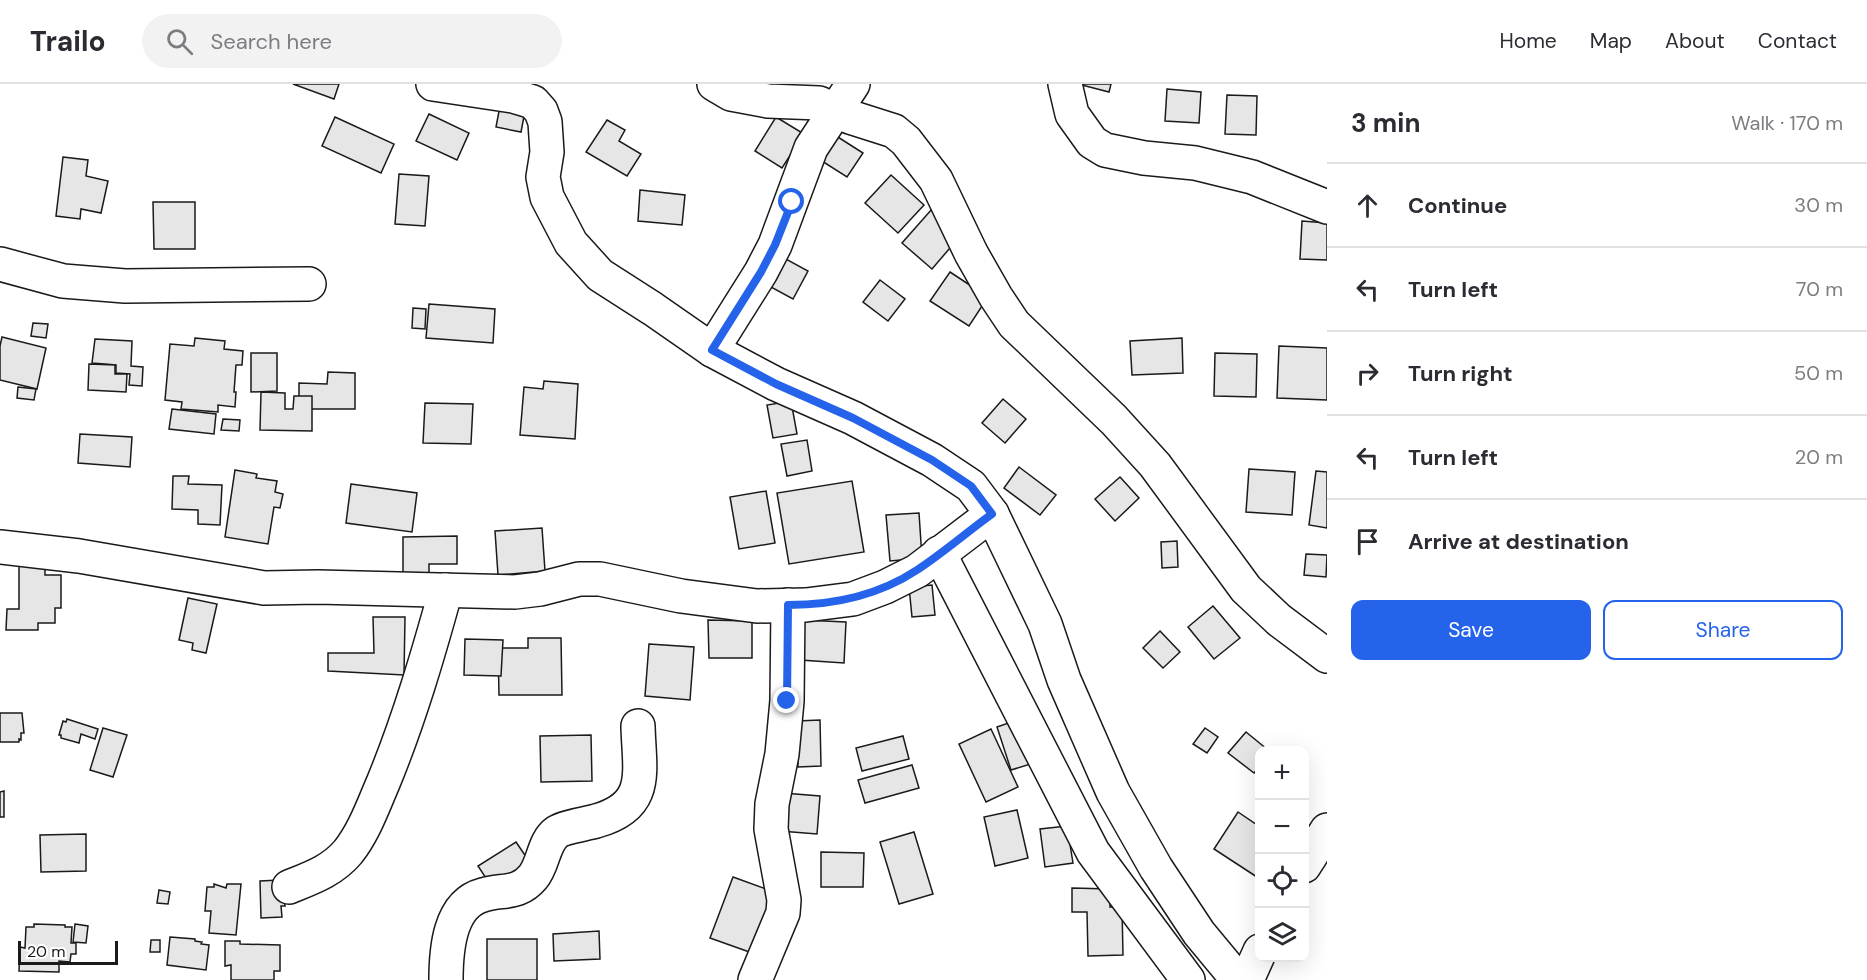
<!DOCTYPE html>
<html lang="en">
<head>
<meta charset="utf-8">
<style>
	:root { --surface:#fff; --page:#f2f2f3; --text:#2b2b33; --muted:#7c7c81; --line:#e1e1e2; --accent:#2563eb }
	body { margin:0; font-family:"DM Sans",sans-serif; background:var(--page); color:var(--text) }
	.controls { position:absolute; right:18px; bottom:18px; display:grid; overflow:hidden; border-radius:12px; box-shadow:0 6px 24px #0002 }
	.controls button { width:54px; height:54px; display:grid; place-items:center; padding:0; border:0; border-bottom:2px solid var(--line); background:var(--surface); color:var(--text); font:30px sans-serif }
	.scale { position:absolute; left:18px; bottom:15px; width:100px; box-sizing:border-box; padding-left:6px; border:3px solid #1a1a1a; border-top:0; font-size:16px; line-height:21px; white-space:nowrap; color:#1a1a1a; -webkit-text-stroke:4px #fff; paint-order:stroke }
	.stop { position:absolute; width:18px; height:18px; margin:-14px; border:4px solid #2563eb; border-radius:50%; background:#fff }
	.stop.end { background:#2563eb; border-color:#fff; box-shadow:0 2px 6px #0008 }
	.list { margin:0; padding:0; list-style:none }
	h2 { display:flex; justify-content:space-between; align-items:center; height:78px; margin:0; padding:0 24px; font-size:26px }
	h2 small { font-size:20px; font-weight:400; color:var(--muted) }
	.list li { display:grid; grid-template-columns:39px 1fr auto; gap:18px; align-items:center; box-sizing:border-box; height:84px; padding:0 24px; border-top:2px solid var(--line) }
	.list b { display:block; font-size:22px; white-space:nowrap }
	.list em { font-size:20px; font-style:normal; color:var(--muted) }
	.actions { display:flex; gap:12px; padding:18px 24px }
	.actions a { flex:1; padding:14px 0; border:2px solid var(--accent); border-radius:12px; text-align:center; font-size:21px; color:var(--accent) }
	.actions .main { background:var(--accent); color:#fff }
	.icon { flex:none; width:33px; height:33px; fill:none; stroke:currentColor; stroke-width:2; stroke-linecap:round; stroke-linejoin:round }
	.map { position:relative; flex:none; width:1327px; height:896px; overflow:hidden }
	header { display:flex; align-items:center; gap:36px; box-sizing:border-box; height:84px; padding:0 30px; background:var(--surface); border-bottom:2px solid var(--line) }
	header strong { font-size:28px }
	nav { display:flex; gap:33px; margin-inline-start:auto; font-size:21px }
	.search { width:420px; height:54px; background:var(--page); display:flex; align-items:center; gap:15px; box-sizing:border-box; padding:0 21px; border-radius:33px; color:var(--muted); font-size:22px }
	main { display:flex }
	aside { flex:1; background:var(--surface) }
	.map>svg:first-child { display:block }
	.building { fill:#e6e6e6; stroke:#1a1a1a; stroke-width:1.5 }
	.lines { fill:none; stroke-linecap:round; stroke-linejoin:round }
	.minor-casing { stroke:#1a1a1a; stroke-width:36 }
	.minor { stroke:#fff; stroke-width:33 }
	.route { stroke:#2563eb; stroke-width:8 }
</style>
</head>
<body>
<header>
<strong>Trailo</strong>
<div class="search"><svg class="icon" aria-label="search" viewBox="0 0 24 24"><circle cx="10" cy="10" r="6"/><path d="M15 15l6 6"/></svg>Search here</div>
<nav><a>Home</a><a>Map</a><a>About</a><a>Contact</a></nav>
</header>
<main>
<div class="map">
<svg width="1327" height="896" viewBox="0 0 1327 896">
	<rect width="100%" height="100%" fill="#fff"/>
	<!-- building -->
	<g class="building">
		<path d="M293,0H339L334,15Z"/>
		<path d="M1078,0H1111L1109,8Z"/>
		<path d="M1167,5L1201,8L1199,39L1165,37Z"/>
		<path d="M1227,11L1257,12L1256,51L1225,50Z"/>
		<path d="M500,22L525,27L521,48L496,43Z"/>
		<path d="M429,30L469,49L457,76L416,57Z"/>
		<path d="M335,33L394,60L381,89L322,62Z"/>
		<path d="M776,33L804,50L782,84L755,67Z"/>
		<path d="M607,36L625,46L619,57L641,70L627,92L586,68Z"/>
		<path d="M830,48L863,69L847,93L814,72Z"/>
		<path d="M63,73L88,76L86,92L108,97L101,129L81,125L80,135L56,132Z"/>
		<path d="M399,90L429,92L425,142L395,140Z"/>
		<path d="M891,91L924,121L898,149L865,119Z"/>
		<path d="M640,106L685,111L682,141L638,137Z"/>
		<path d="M153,118H195V165H154Z"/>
		<path d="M932,125L961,151L932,185L902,159Z"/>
		<path d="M1302,137L1327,139V176L1300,175Z"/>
		<path d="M773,168L808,187L793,215L758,196Z"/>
		<path d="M950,188L988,213L969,242L930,217Z"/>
		<path d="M880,196L905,215L888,237L863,218Z"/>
		<path d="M429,220L495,225L493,259L426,254Z"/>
		<path d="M413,224L426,225L425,245L412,244Z"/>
		<path d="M33,239L48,240L46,254L31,252Z"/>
		<path d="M2,253L46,264L37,305L0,296V262Z"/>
		<path d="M195,254L225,257L224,265L243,267L242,281H236L234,308H236L235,323L218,321V328L181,325L182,318L165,316L170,260L194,262Z"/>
		<path d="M1182,254L1183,289L1132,291L1130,257Z"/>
		<path d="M95,255L132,257L131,282L143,283L142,302L129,301L130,290L116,289V281L92,279Z"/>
		<path d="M1279,262L1327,264V316L1277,314Z"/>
		<path d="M251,269H277V307L251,308Z"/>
		<path d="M1215,269L1257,270L1256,313L1214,312Z"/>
		<path d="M89,280L115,281V290H127L126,308L88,306Z"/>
		<path d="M328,288L355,289V325H299V299L327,300Z"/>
		<path d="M544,297L578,300L575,355L520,351L524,303L543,305Z"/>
		<path d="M18,303L36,305L34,316L17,314Z"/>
		<path d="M261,308L285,309V325H293L294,312H312V347L260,346Z"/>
		<path d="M1003,315L1026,335L1005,359L982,339Z"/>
		<path d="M791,317L797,350L773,354L767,321Z"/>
		<path d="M425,319L473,320L471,360L423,359Z"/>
		<path d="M172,325L216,330L214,350L169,345Z"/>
		<path d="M223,335L240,336L239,347L221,346Z"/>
		<path d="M80,350L132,353L130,383L78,379Z"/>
		<path d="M807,356L812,387L787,392L781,360Z"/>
		<path d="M1019,383L1056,411L1040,431L1004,404Z"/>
		<path d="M1249,385L1295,388L1292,431L1246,428Z"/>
		<path d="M235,386L257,390L256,394L277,397L275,408L283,410L280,424L274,423L268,460L225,453Z"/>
		<path d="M1316,387L1327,388V444L1309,441Z"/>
		<path d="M173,392H189L188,400L222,401L220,441L198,440V426L172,425Z"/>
		<path d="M1120,393L1139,414L1115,437L1095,415Z"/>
		<path d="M852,397L864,468L789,480L777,409Z"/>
		<path d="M351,400L417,409L412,448L346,439Z"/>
		<path d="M766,407L775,459L739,465L730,413Z"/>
		<path d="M919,429L922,474L890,477L886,431Z"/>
		<path d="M542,444L545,487L498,491L495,447Z"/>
		<path d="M457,452V480H429V491H403V453Z"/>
		<path d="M1177,457L1178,483L1162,484L1161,458Z"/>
		<path d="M1306,470L1327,471L1326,493L1304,491Z"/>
		<path d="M19,482H45V491H61V524H55V539H38V546H6L7,525H19Z"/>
		<path d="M932,501L935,531L912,533L909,503Z"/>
		<path d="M188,514L217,520L206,569L192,566L193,559L179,556Z"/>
		<path d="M1213,522L1240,554L1214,575L1188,543Z"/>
		<path d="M373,533H405L404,591L328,587V569H374Z"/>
		<path d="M708,536L752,537V574H709Z"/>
		<path d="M802,536L846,538L844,579L800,576Z"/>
		<path d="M1160,547L1180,568L1163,584L1143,564Z"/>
		<path d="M528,554H561L562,611H499L498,564H528Z"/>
		<path d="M465,555L503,556L501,592L464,591Z"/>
		<path d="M649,560L694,563L690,616L645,612Z"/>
		<path d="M0,629H22L24,649H21V656L19,655V658H0Z"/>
		<path d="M1023,634L1037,678L1011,686L997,643Z"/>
		<path d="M67,635L98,645L95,655L81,650L79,659L61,654V651H59L63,637L66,638Z"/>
		<path d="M820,636L821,682L798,683L797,637Z"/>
		<path d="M103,644L127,651L113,693L90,686Z"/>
		<path d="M1205,644L1218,653L1207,669L1193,660Z"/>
		<path d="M991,645L1018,703L986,718L959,660Z"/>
		<path d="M1246,648L1268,666H1260V682L1254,689L1228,669Z"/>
		<path d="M591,651L592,697L541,698L540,652Z"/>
		<path d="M903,652L909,675L862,687L856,664Z"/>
		<path d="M912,681L919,704L865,719L858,696Z"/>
		<path d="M4,707V733H0V708Z"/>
		<path d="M783,709L820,712L817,750L780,747Z"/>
		<path d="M1017,726L1028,774L995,782L984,733Z"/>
		<path d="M1238,728L1260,743V795L1214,765Z"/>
		<path d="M1067,742L1073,779L1045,783L1040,745Z"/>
		<path d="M914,748L933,810L899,820L880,758Z"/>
		<path d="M86,750V787L41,788L40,751Z"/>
		<path d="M516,758L533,783L495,808L478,782Z"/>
		<path d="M821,768L864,769L863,803H821Z"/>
		<path d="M733,793L777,809L755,870L710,854Z"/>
		<path d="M280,796L284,815L285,822H281L282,833L261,834L260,797Z"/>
		<path d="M214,800L226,804L227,800H241L236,851L209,849L211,827H205L207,803H214Z"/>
		<path d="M1072,804L1110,805V823H1122L1123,871L1088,872L1087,828H1072Z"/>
		<path d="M159,806L170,808L168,820L157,819Z"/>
		<path d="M34,840L65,841V843H72L71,859H76V870H71L70,878L59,877V888L19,887L20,863L25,864L26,843H34Z"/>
		<path d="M75,840L88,842L86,859L73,858Z"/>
		<path d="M599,847L600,875L554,877L553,850Z"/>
		<path d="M170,853L195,855V857L202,858L201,860L209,861L206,886L167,881Z"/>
		<rect x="487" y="855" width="50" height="41"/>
		<path d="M151,856H160V868H150Z"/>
		<path d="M225,857H240V860L280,861V887H274V896H231V881L225,882Z"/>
	</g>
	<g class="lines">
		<defs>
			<g id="minor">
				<path d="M433,0L513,12L533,18L541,27L545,38L547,68L543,93L547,113L571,159L600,191L653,225L712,266L776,300L853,334L932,376L971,402L992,430L1045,540L1064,596L1113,708L1156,784L1199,849L1238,896"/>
				<path d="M714,0L731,10L768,17L819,19L850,33L894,47L906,57L936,96L971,169L996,213L1014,240L1114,336L1155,381L1246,505L1279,536L1327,572"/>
				<path d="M1065,0L1072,30L1092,58L1105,66L1144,74L1195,79L1252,93L1327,123"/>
				<path d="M0,180L63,197L125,202L309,200"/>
				<path d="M712,266L761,188L775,161L811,64L853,0"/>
				<path d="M0,463L79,472L264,504L318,503L515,508L540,505L579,495H600L681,512L757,522L806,521L853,515L885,503L917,487L992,430"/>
				<path d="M939,469L1093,768L1188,896"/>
				<path d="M1304,782L1327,746"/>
				<path d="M289,803C311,794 332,787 348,768C364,748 373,722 383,699C409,636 428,571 446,506"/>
				<path d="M446,896C446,866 449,820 483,811C503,805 518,811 533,793C544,780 543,758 557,748C564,743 586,740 596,737C651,722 639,687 638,642"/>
				<path d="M755,896L783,829L784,816L771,745L772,720L782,670L787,617L788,521"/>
				<path d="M1247,896L1260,867"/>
			</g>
		</defs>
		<!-- minor casing -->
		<use href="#minor" class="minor-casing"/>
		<!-- minor -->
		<use href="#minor" class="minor"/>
	</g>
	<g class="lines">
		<!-- route -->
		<path class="route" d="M787,617L788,521C833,521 879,511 917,486C943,469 967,448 992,430L971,402L932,376L853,334L776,300L712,266L761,188L775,161L792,118"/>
	</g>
</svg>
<div class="controls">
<button>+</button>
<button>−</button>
<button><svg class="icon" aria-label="locate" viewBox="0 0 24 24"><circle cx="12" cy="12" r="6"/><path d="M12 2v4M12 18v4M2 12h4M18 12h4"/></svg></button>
<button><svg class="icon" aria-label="layers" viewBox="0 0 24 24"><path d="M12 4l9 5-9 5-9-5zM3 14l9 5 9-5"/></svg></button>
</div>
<div class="scale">20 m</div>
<div class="stop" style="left:792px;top:118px"></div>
<div class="stop end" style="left:787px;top:617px"></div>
</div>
<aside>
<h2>3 min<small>Walk · 170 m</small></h2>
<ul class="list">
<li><svg class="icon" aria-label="ahead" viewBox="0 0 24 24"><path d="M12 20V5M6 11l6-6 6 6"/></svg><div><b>Continue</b></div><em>30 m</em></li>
<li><svg class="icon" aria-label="left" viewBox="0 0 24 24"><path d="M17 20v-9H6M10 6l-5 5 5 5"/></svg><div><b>Turn left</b></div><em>70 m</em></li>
<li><svg class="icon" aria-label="right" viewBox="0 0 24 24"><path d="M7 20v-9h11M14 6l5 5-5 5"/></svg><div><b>Turn right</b></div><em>50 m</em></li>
<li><svg class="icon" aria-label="left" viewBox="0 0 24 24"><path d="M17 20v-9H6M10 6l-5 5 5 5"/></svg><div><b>Turn left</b></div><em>20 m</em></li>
<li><svg class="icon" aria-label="arrive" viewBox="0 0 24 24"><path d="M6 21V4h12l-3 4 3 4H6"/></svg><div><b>Arrive at destination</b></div></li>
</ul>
<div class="actions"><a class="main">Save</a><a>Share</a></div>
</aside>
</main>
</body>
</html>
